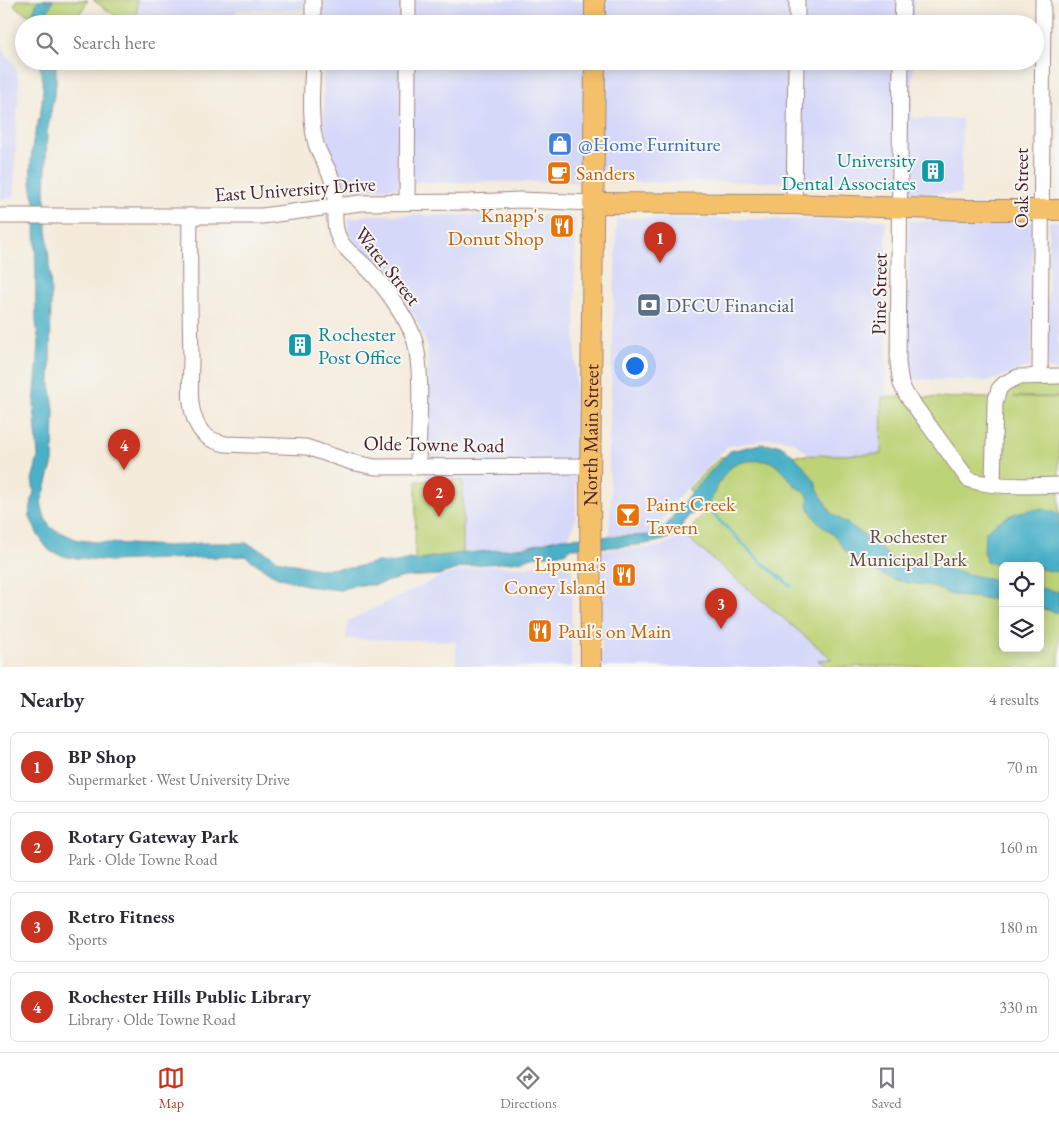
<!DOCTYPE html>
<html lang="en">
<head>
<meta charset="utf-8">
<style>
	:root { --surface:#fff; --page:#f2f2f3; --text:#2b2b33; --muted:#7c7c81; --line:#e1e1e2; --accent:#c8321e }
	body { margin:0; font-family:"EB Garamond",serif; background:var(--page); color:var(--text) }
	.controls { position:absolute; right:15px; bottom:15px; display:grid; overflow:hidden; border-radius:8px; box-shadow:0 2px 12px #0003 }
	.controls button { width:45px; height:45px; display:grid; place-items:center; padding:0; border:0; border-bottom:1px solid var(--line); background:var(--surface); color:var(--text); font:25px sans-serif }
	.you { position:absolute; left:634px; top:365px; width:18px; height:18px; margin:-12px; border:4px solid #fff; border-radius:50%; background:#1a73e8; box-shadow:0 0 0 8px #1a73e833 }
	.badge { display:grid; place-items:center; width:32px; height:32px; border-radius:50%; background:var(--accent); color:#fff; font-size:16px; font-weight:700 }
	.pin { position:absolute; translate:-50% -41px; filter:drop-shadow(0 1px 2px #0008) }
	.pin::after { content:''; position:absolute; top:26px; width:18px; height:15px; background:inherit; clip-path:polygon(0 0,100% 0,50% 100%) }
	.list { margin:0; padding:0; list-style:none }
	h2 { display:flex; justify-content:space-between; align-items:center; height:65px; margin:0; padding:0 20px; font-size:21px }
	h2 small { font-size:16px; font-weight:400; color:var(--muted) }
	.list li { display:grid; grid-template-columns:32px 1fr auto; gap:15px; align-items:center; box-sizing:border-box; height:70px; margin:0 10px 10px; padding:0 10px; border:1px solid var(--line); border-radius:8px }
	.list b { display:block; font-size:19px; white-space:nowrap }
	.list p { margin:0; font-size:16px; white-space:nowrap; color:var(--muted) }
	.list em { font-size:16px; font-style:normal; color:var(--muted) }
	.icon { flex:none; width:28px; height:28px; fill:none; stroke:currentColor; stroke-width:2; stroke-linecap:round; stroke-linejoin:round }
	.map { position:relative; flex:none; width:1059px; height:667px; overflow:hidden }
	.search { position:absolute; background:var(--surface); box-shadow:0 2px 12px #0003; left:15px; right:15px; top:15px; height:55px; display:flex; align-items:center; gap:12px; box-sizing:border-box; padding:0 18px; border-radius:28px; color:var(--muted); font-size:19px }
	.sheet { height:385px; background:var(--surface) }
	nav { display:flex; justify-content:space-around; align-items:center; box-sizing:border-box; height:70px; border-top:1px solid var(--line); background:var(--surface); font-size:14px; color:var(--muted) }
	nav a { display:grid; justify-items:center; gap:2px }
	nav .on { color:var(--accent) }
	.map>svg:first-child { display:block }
	.built { fill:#d5d8f9 }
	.green { fill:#bdd377; stroke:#847951; fill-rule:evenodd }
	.water { fill:#48b0c7; stroke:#496879 }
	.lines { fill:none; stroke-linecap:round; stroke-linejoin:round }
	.stream { stroke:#48b0c7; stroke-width:3 }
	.minor-casing { stroke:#9f8583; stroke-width:17 }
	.major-casing { stroke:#9f8583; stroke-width:22 }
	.minor { stroke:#fff; stroke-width:15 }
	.major { stroke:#f4c16a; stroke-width:20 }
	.labels { text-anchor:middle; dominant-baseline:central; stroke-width:4; stroke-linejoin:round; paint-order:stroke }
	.shop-label { font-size:20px; fill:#366cbe; stroke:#f6f6f2; text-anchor:start }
	.culture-label { font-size:20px; fill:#0d838f; stroke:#f6f6f2; text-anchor:end }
	.food-label { font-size:20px; fill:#c56008; stroke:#f6f6f2; text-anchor:start }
	.street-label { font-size:20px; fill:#4a1f2b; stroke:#f6f6f2 }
	.service-label { font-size:20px; fill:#4e5e75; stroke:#f6f6f2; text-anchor:start }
	.park-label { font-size:20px; fill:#674c3e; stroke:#f6f6f2 }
</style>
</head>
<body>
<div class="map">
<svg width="1059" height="667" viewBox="0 0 1059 667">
	<rect width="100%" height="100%" fill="#f6f6f2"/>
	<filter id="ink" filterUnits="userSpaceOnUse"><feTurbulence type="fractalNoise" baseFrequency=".02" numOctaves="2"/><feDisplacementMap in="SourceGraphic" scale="10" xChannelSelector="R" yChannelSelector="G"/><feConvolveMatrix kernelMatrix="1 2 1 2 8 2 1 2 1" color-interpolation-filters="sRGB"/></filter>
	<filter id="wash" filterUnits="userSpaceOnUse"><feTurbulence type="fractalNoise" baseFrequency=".0096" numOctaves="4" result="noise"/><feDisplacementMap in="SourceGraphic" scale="20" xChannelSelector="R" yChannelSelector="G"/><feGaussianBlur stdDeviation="1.12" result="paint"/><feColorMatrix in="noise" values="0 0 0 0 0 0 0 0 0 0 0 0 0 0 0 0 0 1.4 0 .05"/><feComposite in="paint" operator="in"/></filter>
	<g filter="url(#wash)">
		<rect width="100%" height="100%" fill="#f4ebdb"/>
		<!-- built -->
		<g class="built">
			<path d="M137,0H304V10H236V24H137Z"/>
			<rect x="324" y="0" width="590" height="24"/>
			<path d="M0,31L3,52L15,64L19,82L16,132L14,197L0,199Z"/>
			<path d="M324,61H913L912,118L962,119L961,194L916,193L886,182H420L395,188L355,189L350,188L344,182L332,153L324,125Z"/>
			<path d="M369,215L567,216L575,219L576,518L569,537L526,547L463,553V481L425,480L428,373L427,345L414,315L390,280L375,266L348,234V219Z"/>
			<path d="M617,218L886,220V397L882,398L881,454L810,455L793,441L775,438L728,446L677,498L657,529L647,534L609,535L611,492L609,469V441Z"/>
			<path d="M909,221L1033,222L1031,366L990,381L907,379Z"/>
			<path d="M1049,221H1059V370L1047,369Z"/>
			<path d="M685,536L833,660H819L827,667H602V550L657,547Z"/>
			<path d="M572,556L571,667H456V641L346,639L348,621L442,576L482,566L528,567Z"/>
		</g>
		<!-- green -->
		<g class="green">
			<path d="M17,0H88L74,24H43L14,6Z"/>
			<path d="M93,0H137V24H126Z"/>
			<path d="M1015,382H1059V397H1013L1059,398V667H827L818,660L832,659L685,536L709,507L688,489L720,457L881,454L882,397L1000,398ZM1003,566H1040V648H1003Z"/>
			<path d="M463,480V553L425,558L415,560L416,481Z"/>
		</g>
		<!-- water -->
		<g class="water">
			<path d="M38,0H53L46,16L45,24H28Z"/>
			<path d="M37,61H56V85L47,132L45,200L51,292L50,383L54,409L53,462L41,503L45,518L51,528L78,540L107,543L169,546L201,543H246L271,555L277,560L317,569L351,568L377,562L393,563L409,559L415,560L448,555L526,547L561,538L650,535L657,533L664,528L692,491L730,451L760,444L777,445L784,447L802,464L815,481L819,492L832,514L859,531L900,565L905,566L920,563L990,579L1003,581V600C985,598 966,598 949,594C944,592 939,589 935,587C925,584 914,584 904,582C885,578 844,559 838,539C827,530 816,523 809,508C807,504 810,498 807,494C803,489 797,489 794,485C788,477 779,466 769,461C760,461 751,460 742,462C722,467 715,493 707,508C701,512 694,512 689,516C683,521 684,528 679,532C660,549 598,547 571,548L564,553L532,557L522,561L475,565L460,568L439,575L404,577L375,585H356L340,590L313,587L280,578L270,573L245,556L111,561L67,557L51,552L47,548L38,535L29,515L34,491L32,480L38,457L34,405L39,344L36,321L35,200C28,184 31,159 33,142C34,134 38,126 39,119C43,103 46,75 37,61Z"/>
			<path d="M1042,509L1059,513V572L1040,569V566L1001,567L986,561L984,554L985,532C1007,515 1014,511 1042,509Z"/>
			<path d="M1040,588L1059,592V613L1040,608Z"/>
		</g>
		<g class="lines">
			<!-- stream -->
			<path class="stream" d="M707,508L760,561L791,586"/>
		</g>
	</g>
	<g filter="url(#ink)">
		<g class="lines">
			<defs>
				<g id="minor">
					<path d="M313,24V0"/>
					<path d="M408,24V0"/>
					<path d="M797,24V0"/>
					<path d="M902,24L903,0"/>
					<path d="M313,61C312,88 309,118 316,144C321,159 331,172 334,186C338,205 330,225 341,242C348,253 359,259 368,269C383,284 407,318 414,338C424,372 418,430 418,467"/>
					<path d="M901,61L898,363L901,384L906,394L968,479C989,488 1036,486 1059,485"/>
					<path d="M407,202L408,61"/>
					<path d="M794,204L796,61"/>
					<path d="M0,216H262L360,203L469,202L521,200L593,203"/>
					<path d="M190,216C189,264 190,311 191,358C191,380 187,407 198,426C204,438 214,441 225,444L306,447L351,462L375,467L590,466"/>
					<path d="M1040,376L1043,0"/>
					<path d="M993,484L995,403L999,389L1005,383L1018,377L1059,376"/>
				</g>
				<g id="major">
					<path d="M595,24V0"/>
					<path d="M593,203L794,204L966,210H1059"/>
					<path id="s1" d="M591,667L590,480L595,61"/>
				</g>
			</defs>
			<!-- minor casing -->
			<use href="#minor" class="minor-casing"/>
			<!-- major casing -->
			<use href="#major" class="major-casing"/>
			<!-- minor -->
			<use href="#minor" class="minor"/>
			<!-- major -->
			<use href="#major" class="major"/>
		</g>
	</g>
	<!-- icons -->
	<defs>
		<symbol id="shop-square" viewBox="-11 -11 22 22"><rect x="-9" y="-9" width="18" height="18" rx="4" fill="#3f7fe0" stroke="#f6f6f2"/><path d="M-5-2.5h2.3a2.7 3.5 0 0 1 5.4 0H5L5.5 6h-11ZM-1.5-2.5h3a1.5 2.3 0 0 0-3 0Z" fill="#fff"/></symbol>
		<symbol id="building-square" viewBox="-11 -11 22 22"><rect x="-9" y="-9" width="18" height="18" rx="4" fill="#0f9aa8" stroke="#f6f6f2"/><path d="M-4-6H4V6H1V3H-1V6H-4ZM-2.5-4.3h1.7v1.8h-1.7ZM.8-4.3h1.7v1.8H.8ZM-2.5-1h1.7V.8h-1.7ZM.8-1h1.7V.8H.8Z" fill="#fff"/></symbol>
		<symbol id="cafe-square" viewBox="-11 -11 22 22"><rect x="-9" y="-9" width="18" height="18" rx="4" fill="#e8710a" stroke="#f6f6f2"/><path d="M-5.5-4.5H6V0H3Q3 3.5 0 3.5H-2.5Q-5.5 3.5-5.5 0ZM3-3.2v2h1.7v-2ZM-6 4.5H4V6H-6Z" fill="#fff"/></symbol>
		<symbol id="restaurant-square" viewBox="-11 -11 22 22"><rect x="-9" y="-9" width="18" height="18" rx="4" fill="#e8710a" stroke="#f6f6f2"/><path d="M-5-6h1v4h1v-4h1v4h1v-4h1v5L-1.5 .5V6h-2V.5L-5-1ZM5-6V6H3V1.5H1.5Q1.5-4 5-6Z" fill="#fff"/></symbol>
		<symbol id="bank-square" viewBox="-11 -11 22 22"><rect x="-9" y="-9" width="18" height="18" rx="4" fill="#5c6f8a" stroke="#f6f6f2"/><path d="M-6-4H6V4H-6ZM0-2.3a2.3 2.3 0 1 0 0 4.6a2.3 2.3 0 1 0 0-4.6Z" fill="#fff"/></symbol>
		<symbol id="bar-square" viewBox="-11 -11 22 22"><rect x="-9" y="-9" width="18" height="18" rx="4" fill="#e8710a" stroke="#f6f6f2"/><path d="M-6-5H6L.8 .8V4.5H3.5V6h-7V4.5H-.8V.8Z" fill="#fff"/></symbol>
	</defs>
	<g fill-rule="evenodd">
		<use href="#shop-square" x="546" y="130" width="28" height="28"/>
		<use href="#building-square" x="919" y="157" width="28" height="28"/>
		<use href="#cafe-square" x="545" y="159" width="28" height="28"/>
		<use href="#restaurant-square" x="548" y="212" width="28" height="28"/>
		<use href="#bank-square" x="635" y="291" width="28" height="28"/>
		<use href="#building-square" x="286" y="331" width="28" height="28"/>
		<use href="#bar-square" x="614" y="501" width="28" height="28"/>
		<use href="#restaurant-square" x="610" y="561" width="28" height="28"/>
		<use href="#restaurant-square" x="526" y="617" width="28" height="28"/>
	</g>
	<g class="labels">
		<!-- shop labels -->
		<g class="shop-label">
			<text x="578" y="144">@Home Furniture</text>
		</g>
		<!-- culture labels -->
		<g class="culture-label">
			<text x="916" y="160">University<tspan x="916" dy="23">Dental Associates</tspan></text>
			<text x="318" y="334" text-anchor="start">Rochester<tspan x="318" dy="23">Post Office</tspan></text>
		</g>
		<!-- food labels -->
		<g class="food-label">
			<text x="576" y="173">Sanders</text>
			<text x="544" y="215" text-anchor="end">Knapp's<tspan x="544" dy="23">Donut Shop</tspan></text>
			<text x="646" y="504">Paint Creek<tspan x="646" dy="23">Tavern</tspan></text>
			<text x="606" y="564" text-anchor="end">Lipuma's<tspan x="606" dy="23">Coney Island</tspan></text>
			<text x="558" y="631">Paul's on Main</text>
		</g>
		<!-- street labels -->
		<g class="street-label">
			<text transform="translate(1021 188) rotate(-90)">Oak Street</text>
			<text transform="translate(295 189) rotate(-4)">East University Drive</text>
			<text transform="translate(388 266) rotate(52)">Water Street</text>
			<text transform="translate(879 294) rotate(-89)">Pine Street</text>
			<text stroke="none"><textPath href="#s1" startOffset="232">North Main Street</textPath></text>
			<text transform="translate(434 444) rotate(1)">Olde Towne Road</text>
		</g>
		<!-- service labels -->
		<g class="service-label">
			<text x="666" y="305">DFCU Financial</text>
		</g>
		<!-- park labels -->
		<g class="park-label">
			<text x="908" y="536">Rochester<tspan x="908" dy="23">Municipal Park</tspan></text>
		</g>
	</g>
</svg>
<div class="controls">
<button><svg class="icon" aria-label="locate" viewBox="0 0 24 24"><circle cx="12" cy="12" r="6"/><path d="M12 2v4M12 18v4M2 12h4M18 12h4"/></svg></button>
<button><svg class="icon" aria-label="layers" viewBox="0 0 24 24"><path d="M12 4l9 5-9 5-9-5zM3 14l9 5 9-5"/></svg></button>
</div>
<div class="you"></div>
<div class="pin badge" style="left:660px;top:263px">1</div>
<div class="pin badge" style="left:439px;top:517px">2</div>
<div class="pin badge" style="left:721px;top:629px">3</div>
<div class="pin badge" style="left:124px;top:470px">4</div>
<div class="search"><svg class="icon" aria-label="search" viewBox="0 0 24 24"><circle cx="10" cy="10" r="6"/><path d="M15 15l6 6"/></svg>Search here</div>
</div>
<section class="sheet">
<h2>Nearby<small>4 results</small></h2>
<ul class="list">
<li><span class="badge">1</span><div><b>BP Shop</b><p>Supermarket · West University Drive</p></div><em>70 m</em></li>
<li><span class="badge">2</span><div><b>Rotary Gateway Park</b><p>Park · Olde Towne Road</p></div><em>160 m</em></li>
<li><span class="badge">3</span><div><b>Retro Fitness</b><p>Sports</p></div><em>180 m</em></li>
<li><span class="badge">4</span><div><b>Rochester Hills Public Library</b><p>Library · Olde Towne Road</p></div><em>330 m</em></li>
</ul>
</section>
<nav>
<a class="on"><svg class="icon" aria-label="map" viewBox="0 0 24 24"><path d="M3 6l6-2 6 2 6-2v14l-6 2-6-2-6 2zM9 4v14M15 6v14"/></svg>Map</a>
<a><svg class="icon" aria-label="directions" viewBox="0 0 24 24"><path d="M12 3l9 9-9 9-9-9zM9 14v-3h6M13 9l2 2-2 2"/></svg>Directions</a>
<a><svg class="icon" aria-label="saved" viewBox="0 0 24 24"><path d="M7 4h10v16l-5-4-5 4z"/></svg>Saved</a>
</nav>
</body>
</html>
